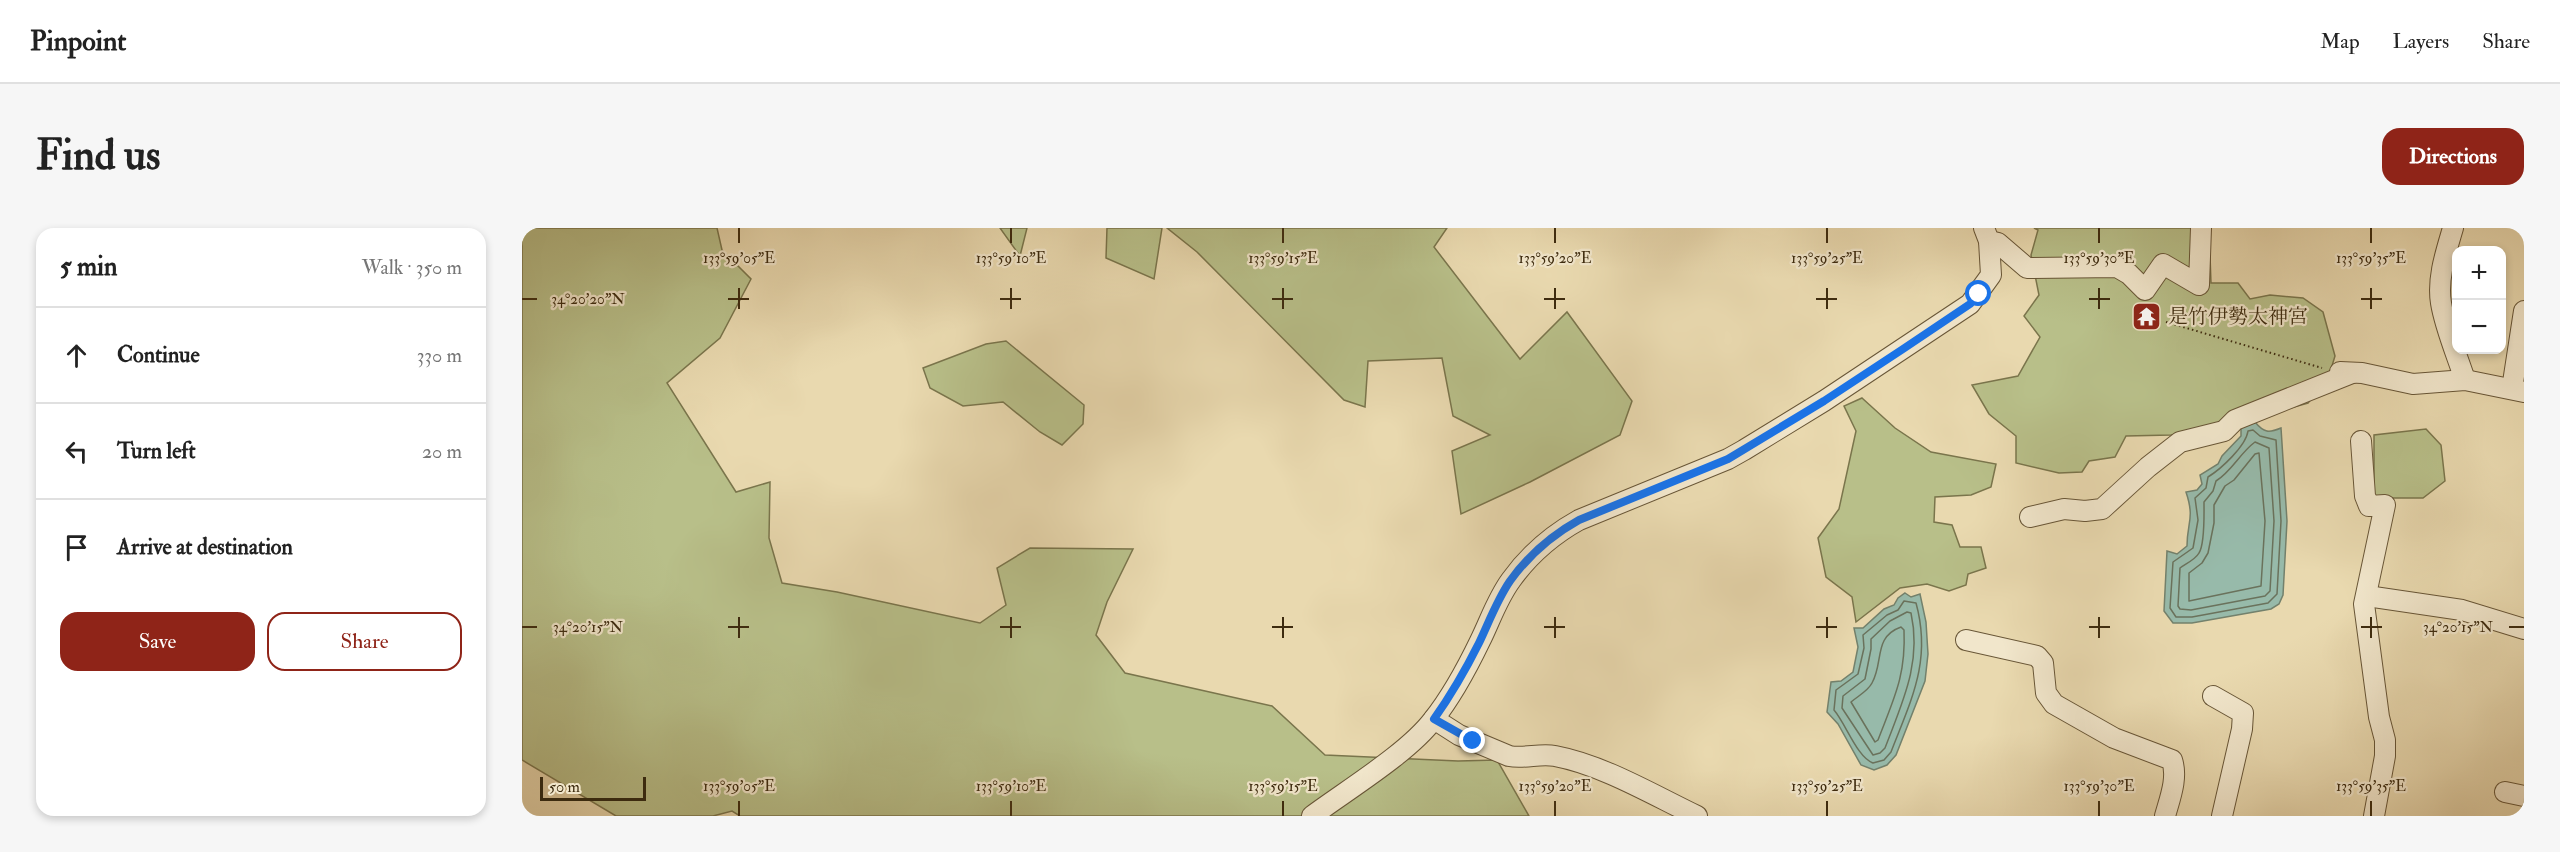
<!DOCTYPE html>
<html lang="en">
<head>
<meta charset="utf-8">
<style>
	:root { --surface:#fff; --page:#f6f6f6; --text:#222; --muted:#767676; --line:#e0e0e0; --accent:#8f2418 }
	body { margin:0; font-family:"IM FELL Double Pica","Noto Serif JP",serif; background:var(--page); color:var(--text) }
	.controls { position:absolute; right:18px; top:18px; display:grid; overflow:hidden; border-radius:12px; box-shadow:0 3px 9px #0003 }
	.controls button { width:54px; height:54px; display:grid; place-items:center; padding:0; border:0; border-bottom:2px solid var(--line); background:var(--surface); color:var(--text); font:30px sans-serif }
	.scale { position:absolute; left:18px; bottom:15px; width:106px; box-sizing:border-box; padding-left:6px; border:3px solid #3d2b0f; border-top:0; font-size:16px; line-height:21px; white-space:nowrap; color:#3d2b0f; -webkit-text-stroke:4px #f1e6cb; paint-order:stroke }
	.stop { position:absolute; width:18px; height:18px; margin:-14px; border:4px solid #1a73e8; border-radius:50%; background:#fff }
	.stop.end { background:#1a73e8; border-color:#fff; box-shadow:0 2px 6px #0008 }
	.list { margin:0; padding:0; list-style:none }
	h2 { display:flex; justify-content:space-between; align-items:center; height:78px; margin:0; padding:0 24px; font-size:26px }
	h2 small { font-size:20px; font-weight:400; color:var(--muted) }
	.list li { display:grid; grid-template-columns:39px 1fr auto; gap:18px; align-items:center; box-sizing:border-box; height:96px; padding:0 24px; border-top:2px solid var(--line) }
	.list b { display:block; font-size:22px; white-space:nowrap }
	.list em { font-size:20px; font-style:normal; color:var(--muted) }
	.actions { display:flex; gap:12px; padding:18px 24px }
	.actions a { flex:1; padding:14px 0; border:2px solid var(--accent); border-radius:18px; text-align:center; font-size:21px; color:var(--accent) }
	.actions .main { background:var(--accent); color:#fff }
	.icon { flex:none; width:33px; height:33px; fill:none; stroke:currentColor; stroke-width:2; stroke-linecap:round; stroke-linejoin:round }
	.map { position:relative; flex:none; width:2002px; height:588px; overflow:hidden; border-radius:18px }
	header { display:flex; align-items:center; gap:36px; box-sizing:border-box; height:84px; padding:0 30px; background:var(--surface); border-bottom:2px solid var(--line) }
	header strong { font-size:28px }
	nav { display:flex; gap:33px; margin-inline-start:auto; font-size:21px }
	.intro { display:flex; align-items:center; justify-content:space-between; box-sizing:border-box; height:144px; padding:0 36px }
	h1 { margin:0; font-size:42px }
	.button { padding:15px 27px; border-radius:18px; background:var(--accent); color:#fff; font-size:21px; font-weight:700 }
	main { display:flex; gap:36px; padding:0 36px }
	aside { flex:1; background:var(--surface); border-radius:18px; box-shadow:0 3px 9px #0003 }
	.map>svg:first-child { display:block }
	.green { fill:#b8bf89; stroke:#7a754c; stroke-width:1.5 }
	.water { fill:#97baaa; stroke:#73816c; stroke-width:1.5 }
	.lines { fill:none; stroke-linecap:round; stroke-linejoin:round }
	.shore { stroke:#6a725c; stroke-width:1.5 }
	.minor-casing { stroke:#685637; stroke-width:22 }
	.path { stroke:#3d2b0f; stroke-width:2; stroke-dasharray:1.5 3; stroke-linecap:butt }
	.minor { stroke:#f1e6cb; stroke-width:20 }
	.route { stroke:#1a73e8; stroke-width:8 }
	.ticks { fill:none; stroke:#3d2b0f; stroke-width:2 }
	.labels { text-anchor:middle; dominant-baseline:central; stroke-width:4.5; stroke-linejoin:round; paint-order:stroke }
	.poi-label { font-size:20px; fill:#3d2b0f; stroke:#f1e6cb; text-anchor:start }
	.ticks-label { font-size:15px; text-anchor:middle; fill:#3d2b0f; stroke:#f1e6cb; stroke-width:4.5; stroke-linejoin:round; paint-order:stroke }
</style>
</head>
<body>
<header>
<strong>Pinpoint</strong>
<nav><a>Map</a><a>Layers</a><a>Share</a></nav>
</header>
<div class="intro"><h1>Find us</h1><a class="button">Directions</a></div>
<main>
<aside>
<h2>5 min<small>Walk · 350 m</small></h2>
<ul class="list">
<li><svg class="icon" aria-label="ahead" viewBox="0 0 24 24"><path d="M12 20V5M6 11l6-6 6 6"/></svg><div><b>Continue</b></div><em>330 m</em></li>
<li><svg class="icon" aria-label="left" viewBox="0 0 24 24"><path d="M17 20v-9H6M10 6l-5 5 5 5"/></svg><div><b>Turn left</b></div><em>20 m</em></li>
<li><svg class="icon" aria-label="arrive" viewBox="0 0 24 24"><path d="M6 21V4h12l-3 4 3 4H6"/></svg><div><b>Arrive at destination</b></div></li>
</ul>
<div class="actions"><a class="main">Save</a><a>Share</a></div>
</aside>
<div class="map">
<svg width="2002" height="588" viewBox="0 0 2002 588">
	<rect width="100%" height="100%" fill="#e9d9af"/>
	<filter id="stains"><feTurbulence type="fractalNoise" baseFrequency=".00333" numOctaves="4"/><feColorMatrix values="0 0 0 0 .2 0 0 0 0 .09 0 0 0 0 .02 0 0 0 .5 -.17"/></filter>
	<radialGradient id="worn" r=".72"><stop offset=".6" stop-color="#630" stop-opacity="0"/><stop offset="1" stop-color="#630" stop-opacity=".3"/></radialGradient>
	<!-- green -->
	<g class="green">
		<path d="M0,0H195L200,22L229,51L198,110L145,155L214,264L248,254L247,310L260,355L315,364L458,395L484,377L475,340L508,320L611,321L585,374L574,407L603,445L750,478L803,527L936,533L975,532L1007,588H218L210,583L191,588H94L0,532Z"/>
		<path d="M478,0H505L498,28Z"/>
		<path d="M585,0H640L632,51L584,30Z"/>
		<path d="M645,0H925L912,19L998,131L1045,84L1110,173L1098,207L1008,254L939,286L930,223L968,207L931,188L920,130L846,133L843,179L822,172L675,24Z"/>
		<path d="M1512,0H1687L1689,55H1716L1728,71L1748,67L1781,70L1801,84L1813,128L1806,151L1786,175L1688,203L1649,207L1604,208L1593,229L1567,233L1560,244L1537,245L1494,235V208L1467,186L1450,157L1496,148L1518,109L1502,88L1517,67L1509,27L1516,2Z"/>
		<path d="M484,113L562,177L561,196L540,217L518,204L481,174L441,178L408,160L401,140L464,116Z"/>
		<path d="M1340,170L1373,200L1409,224L1474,236L1469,259L1449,267L1413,269L1412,294L1430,297L1438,319H1459L1464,340L1446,346L1444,357L1427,363L1405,356L1378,360L1334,394L1330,369L1304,349L1296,310L1317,281L1334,203L1322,178Z"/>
		<path d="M1904,201L1919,217L1923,253L1901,270H1852V207Z"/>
	</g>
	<!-- water -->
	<g class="water">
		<path d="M1733,194C1742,205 1747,205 1759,200L1765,293L1761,367L1757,376L1749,381L1670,395H1651L1642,383L1645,323L1655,326L1665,318C1665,294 1673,291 1664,264L1675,262L1680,256L1678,247L1696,236L1700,228L1719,208V198Z"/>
		<path d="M1383,365L1389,369L1398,366L1404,394L1406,426L1403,453L1374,527L1365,537L1352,542L1339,537L1316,496L1305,484L1309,454L1319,453L1331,444L1336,419L1332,400H1341L1362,381L1372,377L1376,370Z"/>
	</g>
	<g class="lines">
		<!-- shore -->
		<g class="shore">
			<path d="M1731,202L1738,208L1754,212L1759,293L1755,366L1746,375L1670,389H1654L1648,380L1651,334L1671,320L1676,292L1673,270L1684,260L1686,249C1699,241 1724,218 1726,203Z"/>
			<path d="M1733,214L1747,220L1752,293L1748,363L1743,368L1669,382L1658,381L1656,378L1658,340C1663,336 1673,332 1677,325C1683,316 1682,285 1682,274L1691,263L1694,253C1710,243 1718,225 1733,214Z"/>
			<path d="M1737,225L1743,293L1739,358L1667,373V345L1680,335L1686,325L1692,295V277L1703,258L1712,252L1733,226Z"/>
			<path d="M1382,373L1394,375C1410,433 1389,472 1369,524L1362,532L1351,535C1335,529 1324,496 1312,482L1314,462L1336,446L1342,420L1341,407L1365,387L1376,382Z"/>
			<path d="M1385,384L1389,385C1400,435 1380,475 1363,520L1358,525L1351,527L1320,480L1321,468L1343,451L1349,421V411L1368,393Z"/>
			<path d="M1379,399L1382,402C1384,448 1372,470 1356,512L1353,514L1329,474C1336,468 1346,463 1350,455C1362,434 1351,409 1379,399Z"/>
		</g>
		<defs>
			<g id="minor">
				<path d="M1931,0C1924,24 1915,50 1919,75C1923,100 1935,127 1943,152"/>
				<path d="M1467,13L1476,15L1505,40L1595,39L1607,46L1623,62L1641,36L1677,57L1679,0"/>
				<path d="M1818,144L1840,145L1891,156L1943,152L2002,164"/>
				<path d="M1990,161L2002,83"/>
				<path d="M1839,213L1843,268L1847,278L1863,277L1842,376L1857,489L1863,512V528L1852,588"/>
				<path d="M1508,289L1542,281L1563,283L1580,281L1626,239L1658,214L1702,203L1713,192L1830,145"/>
				<path d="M1845,368L1940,382L2002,401"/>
				<path d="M1444,412L1515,428L1521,435L1524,465L1532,476L1592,510L1650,532C1656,550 1648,570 1643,588"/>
				<path d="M1691,468L1721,485L1720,501L1700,588"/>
				<path d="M912,491L937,507L987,528C1003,531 1018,525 1033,528C1081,537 1131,567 1175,588"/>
				<path d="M1983,564L2002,568"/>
				<path d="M790,588C825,562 886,525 911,492C930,468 945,440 958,413C968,393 975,371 989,352C1007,327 1030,307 1057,292L1206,231L1222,222L1302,173L1448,76L1469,47L1467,13L1462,0"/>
			</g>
		</defs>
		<!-- minor casing -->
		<use href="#minor" class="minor-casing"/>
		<!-- path -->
		<path class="path" d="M1644,94L1800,140"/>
		<!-- minor -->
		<use href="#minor" class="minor"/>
	</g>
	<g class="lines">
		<!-- route -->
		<path class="route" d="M951,513L912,491C929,467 944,441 957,415C967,394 975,372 988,353C1006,328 1030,307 1057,292L1206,231L1302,173L1381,121L1448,76L1457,66"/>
	</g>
	<!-- ticks -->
	<path class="ticks" d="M217,0V15M489,0V15M761,0V15M1033,0V15M1305,0V15M1577,0V15M1849,0V15M217,60V81M489,60V81M761,60V81M1033,60V81M1305,60V81M1577,60V81M1849,60V81M0,71H15M206,71H227M478,71H499M750,71H771M1022,71H1043M1294,71H1315M1567,71H1588M1839,71H1860M217,389V410M489,389V410M761,389V410M1033,389V410M1305,389V410M1577,389V410M1849,389V410M0,399H15M206,399H227M478,399H499M750,399H771M1022,399H1043M1294,399H1315M1567,399H1588M1839,399H1860M1987,399H2002M217,573V588M489,573V588M761,573V588M1033,573V588M1305,573V588M1577,573V588M1849,573V588"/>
	<!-- icons -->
	<defs>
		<symbol id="temple-square" viewBox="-11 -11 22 22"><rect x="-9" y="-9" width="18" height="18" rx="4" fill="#8f2418" stroke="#f1e6cb"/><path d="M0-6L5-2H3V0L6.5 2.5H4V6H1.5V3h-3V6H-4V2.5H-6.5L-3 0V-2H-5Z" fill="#fff"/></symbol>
	</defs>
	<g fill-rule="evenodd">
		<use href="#temple-square" x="1608" y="72" width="33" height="33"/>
	</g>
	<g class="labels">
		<!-- poi labels -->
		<g class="poi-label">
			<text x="1646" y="88">是竹伊勢太神宮</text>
		</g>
	</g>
	<g class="ticks-label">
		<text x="217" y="35">133°59'05"E</text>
		<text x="489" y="35">133°59'10"E</text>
		<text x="761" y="35">133°59'15"E</text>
		<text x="1033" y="35">133°59'20"E</text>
		<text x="1305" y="35">133°59'25"E</text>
		<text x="1577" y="35">133°59'30"E</text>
		<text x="1849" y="35">133°59'35"E</text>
		<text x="66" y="76">34°20'20"N</text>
		<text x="66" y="404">34°20'15"N</text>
		<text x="1936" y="404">34°20'15"N</text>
		<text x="217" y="563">133°59'05"E</text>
		<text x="489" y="563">133°59'10"E</text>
		<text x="761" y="563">133°59'15"E</text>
		<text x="1033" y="563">133°59'20"E</text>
		<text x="1305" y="563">133°59'25"E</text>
		<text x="1577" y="563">133°59'30"E</text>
		<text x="1849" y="563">133°59'35"E</text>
	</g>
	<rect width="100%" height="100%" filter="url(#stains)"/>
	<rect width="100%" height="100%" fill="url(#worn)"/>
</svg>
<div class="controls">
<button>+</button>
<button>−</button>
</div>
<div class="scale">50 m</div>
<div class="stop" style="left:1457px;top:66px"></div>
<div class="stop end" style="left:951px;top:513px"></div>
</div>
</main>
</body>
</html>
